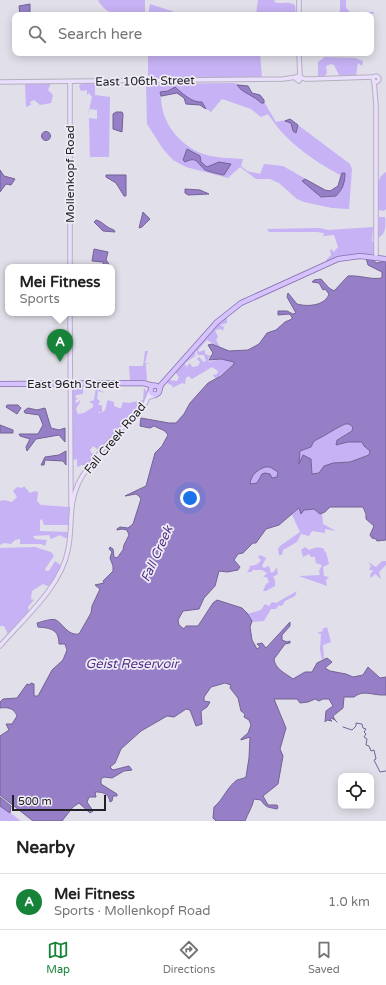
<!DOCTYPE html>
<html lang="en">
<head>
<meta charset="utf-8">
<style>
	:root { --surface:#fff; --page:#f2f2f2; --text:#222; --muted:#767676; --line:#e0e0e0; --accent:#178339 }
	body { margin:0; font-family:"Varela Round",sans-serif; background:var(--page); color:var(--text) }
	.controls { position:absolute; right:12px; bottom:12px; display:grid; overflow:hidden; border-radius:8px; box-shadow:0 2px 10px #0003 }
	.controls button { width:36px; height:36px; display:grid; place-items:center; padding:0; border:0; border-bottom:1px solid var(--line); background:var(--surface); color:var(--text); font:20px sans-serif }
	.scale { position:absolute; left:12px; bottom:10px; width:94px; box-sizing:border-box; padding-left:4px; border:2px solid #222125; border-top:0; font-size:11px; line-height:14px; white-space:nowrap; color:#222125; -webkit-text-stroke:3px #efecf6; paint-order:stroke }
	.you { position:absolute; left:190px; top:498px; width:14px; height:14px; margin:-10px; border:3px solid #fff; border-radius:50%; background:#1a73e8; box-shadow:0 0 0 6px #1a73e833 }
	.badge { display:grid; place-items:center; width:26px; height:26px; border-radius:50%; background:var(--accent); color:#fff; font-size:13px; font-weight:700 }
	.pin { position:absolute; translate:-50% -33px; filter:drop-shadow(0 1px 2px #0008) }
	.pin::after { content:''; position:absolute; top:21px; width:14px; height:12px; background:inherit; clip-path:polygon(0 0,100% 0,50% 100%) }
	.popup { position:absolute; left:5px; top:264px; width:110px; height:52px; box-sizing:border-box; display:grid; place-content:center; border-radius:8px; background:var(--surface); filter:drop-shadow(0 1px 3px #0005); font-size:13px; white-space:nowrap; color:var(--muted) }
	.popup b { font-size:15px; color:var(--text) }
	.popup::after { content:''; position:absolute; left:50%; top:100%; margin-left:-8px; border:8px solid transparent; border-top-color:var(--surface) }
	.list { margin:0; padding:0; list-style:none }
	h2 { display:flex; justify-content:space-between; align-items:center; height:52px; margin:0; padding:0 16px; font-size:17px }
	h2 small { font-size:13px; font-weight:400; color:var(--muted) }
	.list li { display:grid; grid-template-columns:26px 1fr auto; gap:12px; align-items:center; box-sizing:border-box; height:56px; padding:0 16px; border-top:1px solid var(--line) }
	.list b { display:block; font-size:15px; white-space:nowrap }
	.list p { margin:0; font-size:13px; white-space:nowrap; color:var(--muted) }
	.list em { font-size:13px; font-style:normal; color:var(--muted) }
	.icon { flex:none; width:22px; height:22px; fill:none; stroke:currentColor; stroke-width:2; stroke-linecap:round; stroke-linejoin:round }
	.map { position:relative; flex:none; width:386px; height:821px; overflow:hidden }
	.search { position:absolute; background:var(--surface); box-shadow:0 2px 10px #0003; left:12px; right:12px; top:12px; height:44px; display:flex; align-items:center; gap:10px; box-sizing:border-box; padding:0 14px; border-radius:8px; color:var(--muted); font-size:15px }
	.sheet { height:108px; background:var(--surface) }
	nav { display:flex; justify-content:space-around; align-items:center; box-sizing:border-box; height:56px; border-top:1px solid var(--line); background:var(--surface); font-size:11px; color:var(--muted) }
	nav a { display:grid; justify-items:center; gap:2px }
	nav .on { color:var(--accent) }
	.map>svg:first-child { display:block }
	.green { fill:#c6b2f4; fill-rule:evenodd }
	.water { fill:#967fc6; stroke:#736396; fill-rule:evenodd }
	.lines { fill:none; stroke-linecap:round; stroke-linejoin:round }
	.stream { stroke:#736396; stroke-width:1 }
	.secondary-casing { stroke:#b4b1bb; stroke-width:5.5 }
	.primary-casing { stroke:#856fb0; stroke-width:6 }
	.secondary { stroke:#eae0fe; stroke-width:3.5 }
	.primary { stroke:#d6c2fd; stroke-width:4.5 }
	.labels { text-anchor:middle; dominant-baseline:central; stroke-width:3.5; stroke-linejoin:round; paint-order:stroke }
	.street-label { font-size:12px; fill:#222125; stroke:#efecf6 }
	.water-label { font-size:13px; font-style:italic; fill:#543287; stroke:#efecf6 }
</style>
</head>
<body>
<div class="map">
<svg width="386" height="821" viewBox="0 0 386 821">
	<rect width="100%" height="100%" fill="#e1dfe9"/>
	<!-- green -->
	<g class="green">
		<path d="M98,0H145V15C126,15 108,19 98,0Z"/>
		<path d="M258,0H275L274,2C281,5 286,0 295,5L296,15H148L150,4L184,15L256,14Z"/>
		<path d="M340,0H346V8L350,12H374L373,14L368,15H334L340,11Z"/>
		<path d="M148,53H260L262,78L148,79Z"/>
		<path d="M325,57L355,58L363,61L362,66L358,63L356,75L353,77H340L334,65L331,64L326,66L327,73L323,78L318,76V62Z"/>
		<path d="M95,82V95L110,97L109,157H90L89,118L97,119V110L90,109L88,115L92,97L89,93L87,95V90L81,91L79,86L81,84L80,83Z"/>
		<path d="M25,83H51L48,90L53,95L51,103L40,105L34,100L30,102L31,105L26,107Z"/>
		<path d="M233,83L248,86L252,93L260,95L276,122L290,119L350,164L352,169L349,209L332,208L304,202L297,199L279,183L270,179H256L240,167L228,178L186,167L173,160L163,149L147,124L146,84ZM177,93L184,98L186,104L200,105L211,112L222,99L251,109L261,117L268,114C286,142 311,159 340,175L338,186L333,190H325L283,166L264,164L260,174L247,171L241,166L243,159C230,158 214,158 203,154C179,145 161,122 161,97Z"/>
		<path d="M386,172V209L384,211L378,210C378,197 373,180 386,172Z"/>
		<path d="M379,217H385C386,225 386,234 378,238Z"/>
		<path d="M373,227L372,241L374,243L375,253L373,254H362L327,262L326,260L331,255L330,250L331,249L334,252L338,247L334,235L323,236L324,233L317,232H269L267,229L320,228L328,230Z"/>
		<path d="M227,317V323L220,325L224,327L223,331L221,329L215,330L218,337L216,340L220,347L207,340L198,350L199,352L205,350V354L211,356L208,358L209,362L221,359L234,362V364L216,379L213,375L217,374L218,371L212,367L192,379L188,376L186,378L185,384L182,383L172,388L173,386L167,383L169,380L177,381L179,377L174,371L211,329ZM196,350L198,355H204L206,361L204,362L199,357L197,359L200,362L198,366L192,367L190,363L186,367L185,363L195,356Z"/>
		<path d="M145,351H148L145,363L150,364H146L147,380H130L129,366H143Z"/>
		<path d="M75,386H83V394L76,395L75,398H78L75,401L77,403L80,400V402L76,409L78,414L84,413L93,407V404L89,402L94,400L96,388L105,393L98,391L97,399L100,401L98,405H102V412H98V405V412L99,413C109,411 104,407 108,400L114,402V406L119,408H121L123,402L129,403L143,400L144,388L148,393L141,405L101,452L93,446L90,450L91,453L97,454L88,466L81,465L78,467L77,466V459L72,460V388Z"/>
		<path d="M345,424H349L353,427L352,431L337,439L336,444L348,442H362L364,446L370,451L369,455L350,462L325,466L319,473L312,474L311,459L303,456L299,464L300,451L311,447L314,441C325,436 334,429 345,424Z"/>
		<path d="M265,467H270L278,472L277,477L272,478L262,474L257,483L250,484C251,475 257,470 265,467Z"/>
		<path d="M24,486L30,493L35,491L38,492L37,501L41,505L69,507V525H44L42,519L40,520V531L69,532V537L65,538L60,535L51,539L49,535L33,536L35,539L47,540L45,546L41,544H20V539L15,540L11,544L4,543L0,545V501L4,500L12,502L17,497L13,491L17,487L22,488Z"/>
		<path d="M300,507L304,510L314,509L320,513H322L323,524L336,531L325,529V533L312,531L309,536L301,534L297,542L283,550L282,555H279L278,549L280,546L300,532L292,515Z"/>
		<path d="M35,547L51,552L54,556L45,569L46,571H49L55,561L62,566L52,584L47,586L43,584L32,591L31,599L34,600L28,607L29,611L8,634L4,626H0V548Z"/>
		<path d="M305,547L309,550C314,548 318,546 324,549L325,554V551L326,552L329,564L323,567L324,576L329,577L326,580L327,586L299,576L320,575L319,571L322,565L316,563L315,557H311L309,554L303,557L301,550Z"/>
		<path d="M260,555L266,558L262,566L264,568L269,566L271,573L275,571L276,567L277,569L278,574L273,577L275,580V586L266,591H263L266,584L269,582L267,577H263L267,573L262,570H252V572H247L250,568L249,566C255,565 257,566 261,560L258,557Z"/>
		<path d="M382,561H386V565L379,572L381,579L375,574L371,578L370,575L373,570H369L371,566L368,562L376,567Z"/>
		<path d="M297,591L295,596L285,601L282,606L279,605L276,609H271L264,621L251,622L247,614L261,610L265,604L269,606L272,602L276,603Z"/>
		<path d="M327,627L331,642L323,645L324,658L322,660L320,650L321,634L317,633L323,631L322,629Z"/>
		<path d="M0,805L21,821H0Z"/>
	</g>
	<!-- water -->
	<g class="water">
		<path d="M30,4V15H20L19,6Z"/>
		<path d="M237,85L248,86L252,93L260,95L264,100V103H261C255,96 242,93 237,85Z"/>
		<path d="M175,87C182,93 192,103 202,102L206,109L200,105L186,104L184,98L177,93L161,96L160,92L168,91Z"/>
		<path d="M116,112H122L123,114L122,132L113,129V114Z"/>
		<path d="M290,119L298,125L296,133L293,131L291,123L285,121Z"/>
		<circle cx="46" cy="136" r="4.5"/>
		<path d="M187,149L200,156L201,162L207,167L219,162L231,164L224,175C222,175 207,171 205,170C197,163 197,156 185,162L183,160Z"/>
		<path d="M0,170L4,176L15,179L11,185L6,184L0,192Z"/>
		<path d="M342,173H345C345,182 343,189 336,196L321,197L302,181L305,179L325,190L330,191L338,186Z"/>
		<path d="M109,175H126V196H124L116,183L106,177V175Z"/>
		<path d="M185,189L200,190L209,194L188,195L185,193Z"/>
		<path d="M143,212L150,219L142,227L139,228Z"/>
		<path d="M96,220C102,221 105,227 114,230L115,232L103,231L94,222Z"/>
		<path d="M94,249L108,252L106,260L109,264L108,267H104L103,262L92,261Z"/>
		<path d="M366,258H372L376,263L386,261V540L377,541L376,539L372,538L370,535L374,526L366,519V514L363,507H330L325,512L320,514L314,509L304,510L301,514L299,508L279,525L266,529L256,543H253L243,553L238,554L234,560L240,567L238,570L227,572L219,571L215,586L204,598L199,609L183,611L178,620L179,625L184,629L186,626H198L213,603L217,600L242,608L247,613L252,621L250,627L252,640L257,649L260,647L257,644L262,643L266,648L290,622V626L282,635V640L287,642L290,641V643L285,644L274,659C275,669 285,673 293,679L305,672H312L317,663L327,658L332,662L325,668L330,671L346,674L353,677L363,675L368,667L380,678L386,677V695C373,696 364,689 354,697H344L343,708L333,716L335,720L331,718L330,720L332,721L327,720L325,722L326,711L333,706L329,699H323L319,701L315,699L308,702L300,703L297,699H274L286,728L280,749L283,756L278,784L263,796L268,805H277L278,807L277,809C268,807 266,808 261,800L254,799C252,808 248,813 245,821H216L213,818L214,807C223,800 227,787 237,780C239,779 243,779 246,777L249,758L250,737L241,740V739L248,733L251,725L249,720L244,717L245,714L241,711L238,698L230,688L231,685L225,683L211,687L204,697V701L210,702L207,707L201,711L202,724L196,726L190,710L186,709L174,717L167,716L141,731L121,749L115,763L110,767L113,770L129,766L132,770L124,771L112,778L104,777L101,779V784L117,794V796H113L112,801L110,802C109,793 102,792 95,792L96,797H89L87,802L93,811L90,813L79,803L73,807L62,821H33L0,795V736L9,730L6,724H12L17,716C14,708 8,707 0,708V702L3,699L17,698L27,684L30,685L31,683L34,684V696H38L52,670L63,660L67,650L65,644H59C59,629 50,628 38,627L37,623C41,622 52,618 56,620C63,624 68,636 79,634L91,613L92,606L100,589L95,585L104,583L103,581L113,571V566L110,558L112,552L109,549L110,547L113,549L114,557L117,558L123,550L124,545L129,535L127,530L122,529L117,530V529L120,527L128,528L133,524L141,499L139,496L136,494L125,496L146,486L155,453L162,446L168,435L165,431L154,426L150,428L140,426L141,418L169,423H176L184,414L190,403L208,383L221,376L234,364V362L221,359L209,360L213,353L208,345L212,344L229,351L248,350L259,344L267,333L276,330L285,322L292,319V317L289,314L278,315V311H287L293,314L296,313L287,297L288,293L297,304C307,307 325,306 329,294L325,289L323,290L319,283L312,282L314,280L321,279L329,288L334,291L348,276C360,275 370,280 382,278V272L368,265ZM345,424H349L353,427L352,431L337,440L336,445L348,442H362L364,446L370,451L369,455L350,462L333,463L324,466L319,473L312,474L311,459L303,455L299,464L300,451L311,447L314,441C325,436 334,429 345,424ZM265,467H270L278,472L277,477L272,478L270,474L265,473L262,474L257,483L250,484C251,475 257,470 265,467Z"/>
		<path d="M7,405H18L21,408L17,414L6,407Z"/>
		<path d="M28,408L37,410L45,408L51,428L59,430L65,428V442L59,435L36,439L27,451L26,447L30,439L20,436L19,434H38L43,425L39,415L25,413L24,411Z"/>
		<path d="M0,425L13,430V433H0Z"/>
		<path d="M66,451V465L63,461L45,460L44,465H41L45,457L59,455Z"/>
		<path d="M0,797L11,806L10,813L0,806Z"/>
	</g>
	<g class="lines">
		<!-- stream -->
		<g class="stream">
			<path d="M335,720L337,722"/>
			<path d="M343,727L352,730L356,726V723L362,724L363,728L366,729L364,732L366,734L364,737L367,739L366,745L369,746L371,751L374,750L376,759L374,760L380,772L386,771"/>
		</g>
		<defs>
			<g id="secondary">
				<path d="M299,15V0"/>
				<path d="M299,53L300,76"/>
				<circle cx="376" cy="79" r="3"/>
				<path d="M301,77L299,81L296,79L298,76L305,79H311L373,77"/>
				<path d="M374,81L376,105V257"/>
				<path d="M0,82L283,79L297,77"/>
				<path d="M70,267V82"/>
				<path d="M70,313L71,506"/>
				<path d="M149,397L156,395"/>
				<path d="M0,646C24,618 61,587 68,550C73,527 68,506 78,484C89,460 126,425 145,404L150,392"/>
			</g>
			<g id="primary">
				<path d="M0,384L143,383L154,386"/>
				<circle cx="155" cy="390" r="4.5"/>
				<path d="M159,391L161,385L217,322L241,303L338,259L360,256L386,259"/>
			</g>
		</defs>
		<!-- secondary casing -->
		<use href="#secondary" class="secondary-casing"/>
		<!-- primary casing -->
		<use href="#primary" class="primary-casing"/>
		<!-- secondary -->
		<use href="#secondary" class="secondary"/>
		<!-- primary -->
		<use href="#primary" class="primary"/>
	</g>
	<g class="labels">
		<!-- street labels -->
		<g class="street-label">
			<text transform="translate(145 81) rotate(-1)">East 106th Street</text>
			<text transform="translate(70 174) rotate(-90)">Mollenkopf Road</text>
			<text x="73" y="384">East 96th Street</text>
			<text transform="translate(115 438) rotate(-50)">Fall Creek Road</text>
		</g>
		<!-- water labels -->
		<g class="water-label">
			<text transform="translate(157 554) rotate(-66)">Fall Creek</text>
			<text x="132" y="664">Geist Reservoir</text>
		</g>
	</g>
</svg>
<div class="controls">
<button><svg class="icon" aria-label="locate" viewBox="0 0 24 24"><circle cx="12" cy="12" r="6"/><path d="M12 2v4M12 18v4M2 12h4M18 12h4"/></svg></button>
</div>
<div class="scale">500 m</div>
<div class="you"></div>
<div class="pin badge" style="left:60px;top:362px">A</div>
<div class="popup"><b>Mei Fitness</b>Sports</div>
<div class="search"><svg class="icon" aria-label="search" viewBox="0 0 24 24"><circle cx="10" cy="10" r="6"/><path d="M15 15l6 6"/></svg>Search here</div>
</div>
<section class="sheet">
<h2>Nearby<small></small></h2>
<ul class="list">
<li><span class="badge">A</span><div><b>Mei Fitness</b><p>Sports · Mollenkopf Road</p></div><em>1.0 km</em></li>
</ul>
</section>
<nav>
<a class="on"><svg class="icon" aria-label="map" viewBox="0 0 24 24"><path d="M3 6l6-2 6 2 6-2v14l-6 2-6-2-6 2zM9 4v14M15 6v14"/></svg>Map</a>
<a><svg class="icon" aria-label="directions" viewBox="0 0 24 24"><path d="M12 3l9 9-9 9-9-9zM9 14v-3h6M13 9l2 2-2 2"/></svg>Directions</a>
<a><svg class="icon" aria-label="saved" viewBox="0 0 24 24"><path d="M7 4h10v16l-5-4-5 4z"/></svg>Saved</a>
</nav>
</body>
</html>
